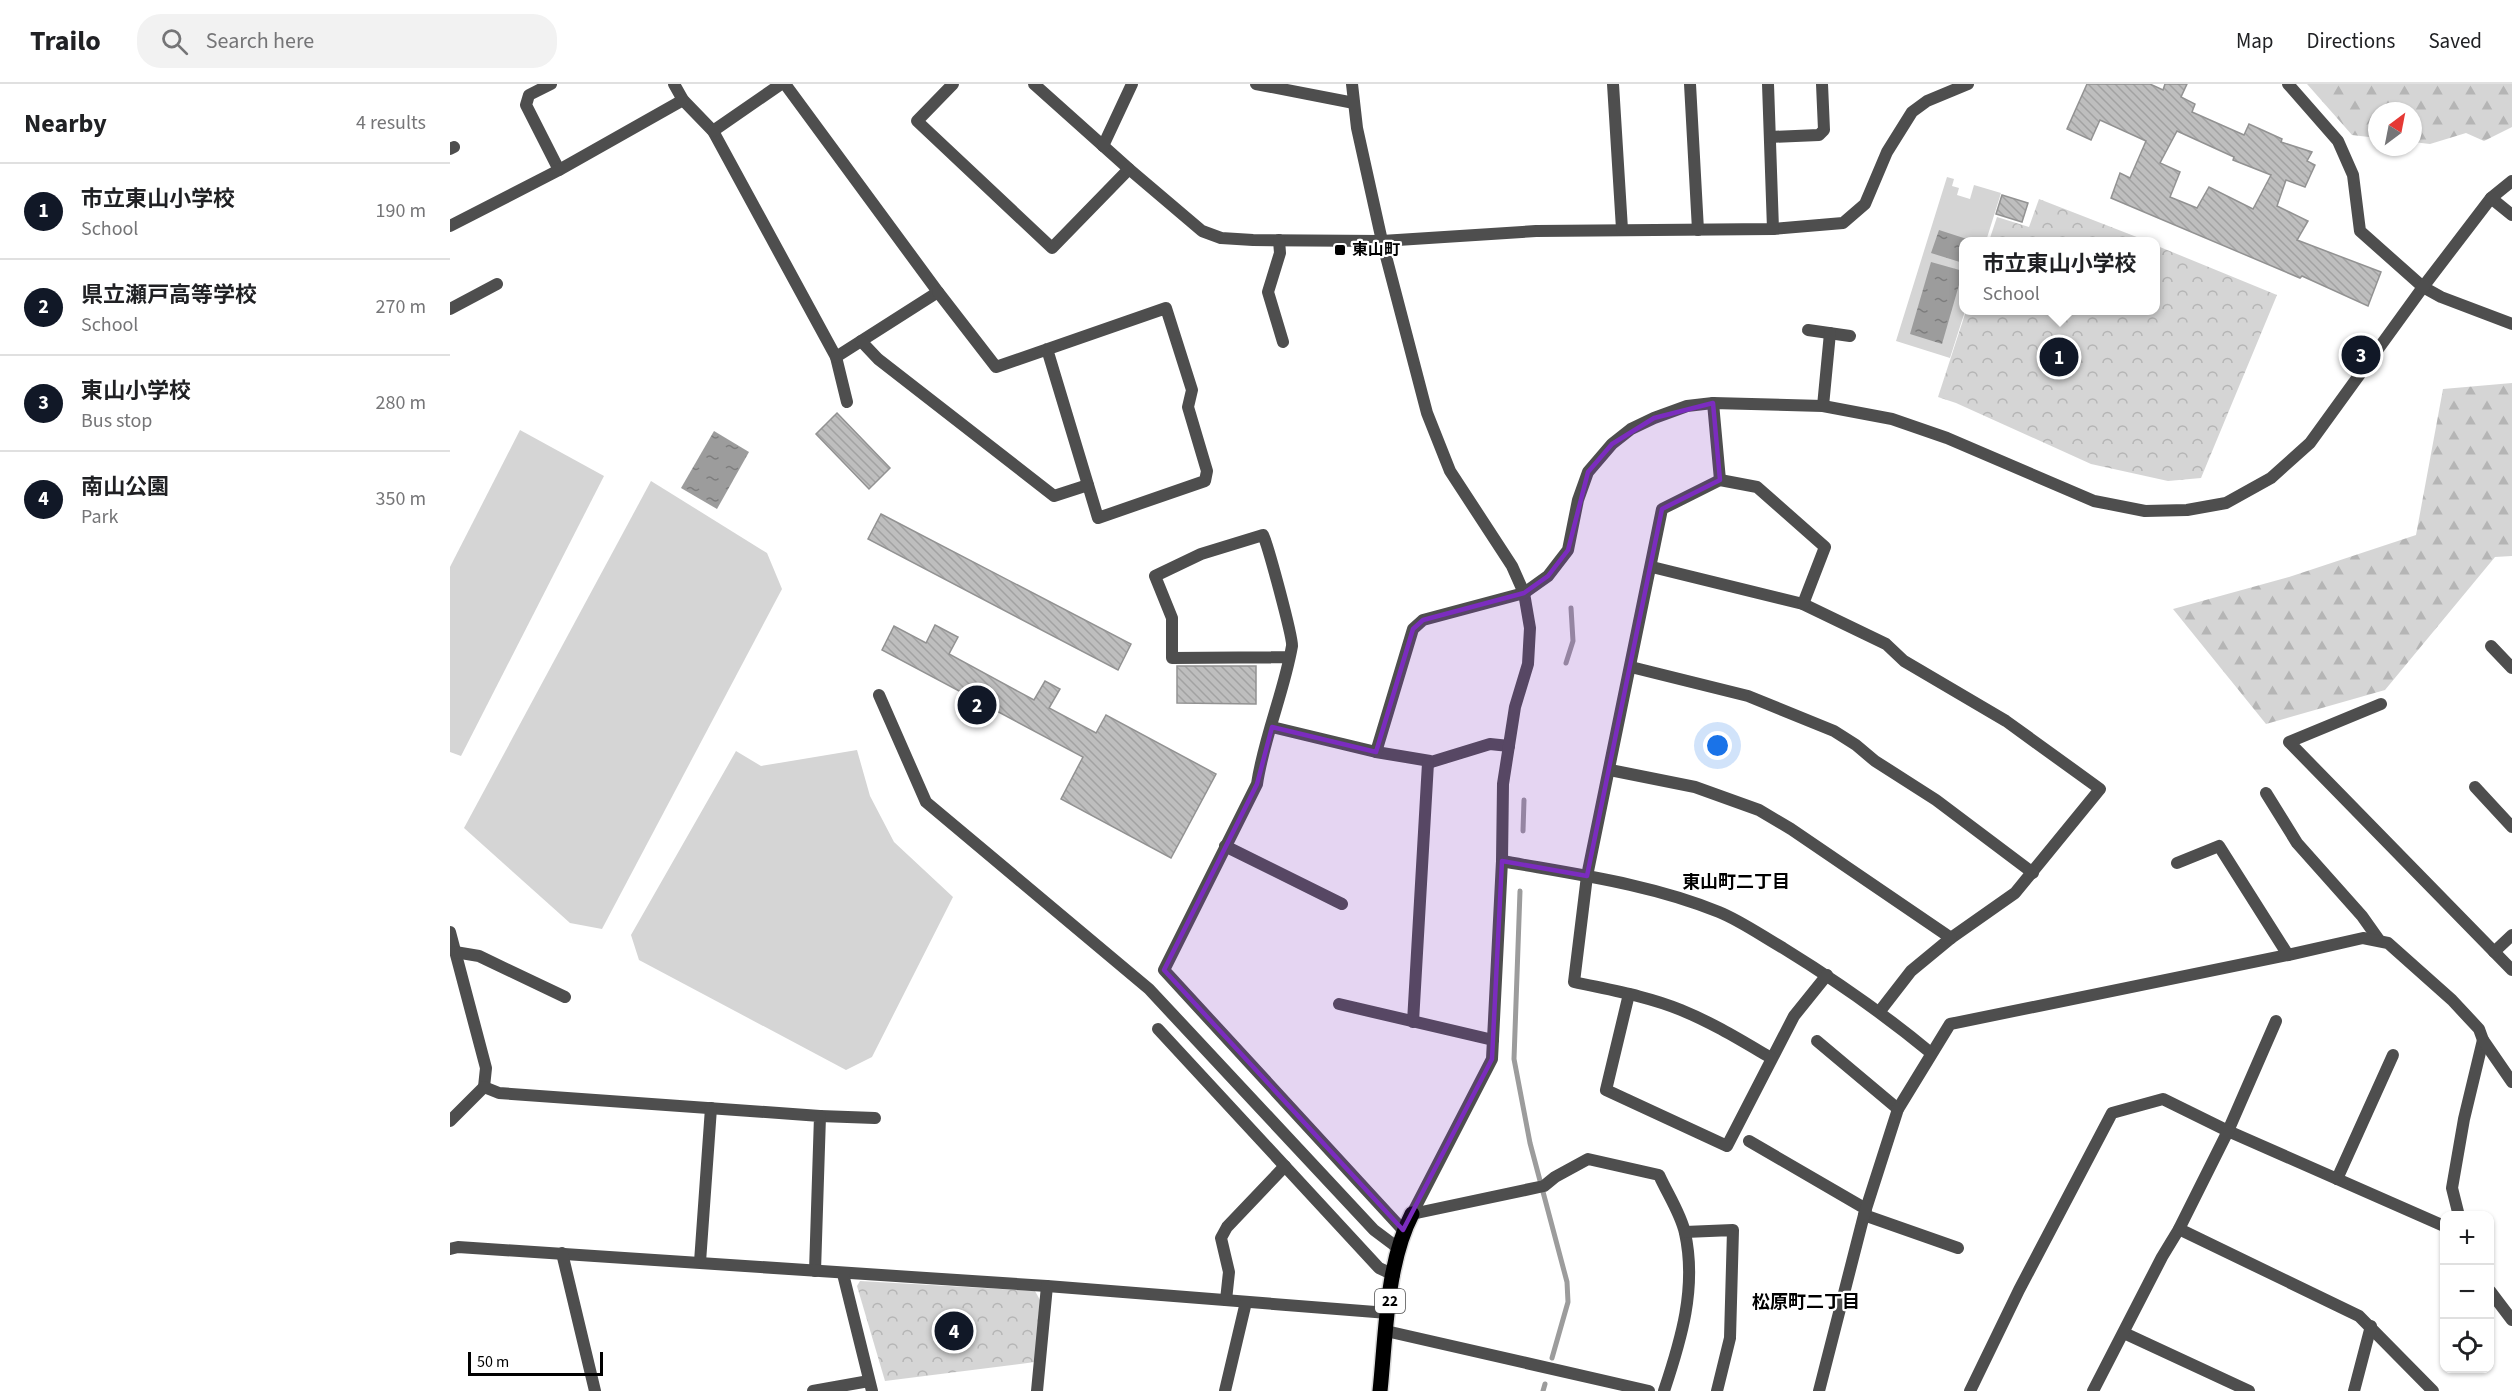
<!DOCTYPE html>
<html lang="en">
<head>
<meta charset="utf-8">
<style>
	:root { --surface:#fff; --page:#f2f2f2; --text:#202124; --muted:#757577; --line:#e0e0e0; --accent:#111827 }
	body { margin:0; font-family:"Source Sans 3","Noto Sans JP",sans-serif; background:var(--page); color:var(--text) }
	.controls { position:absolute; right:18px; bottom:18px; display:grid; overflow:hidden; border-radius:12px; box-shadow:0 2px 4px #0004 }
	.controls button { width:54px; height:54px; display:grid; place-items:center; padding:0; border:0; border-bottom:2px solid var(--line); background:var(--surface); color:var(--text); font:30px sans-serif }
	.compass { position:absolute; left:1918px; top:18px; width:54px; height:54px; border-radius:50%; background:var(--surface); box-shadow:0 2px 4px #0004; rotate:32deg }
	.scale { position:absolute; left:18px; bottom:15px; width:135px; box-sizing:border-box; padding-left:6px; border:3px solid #000; border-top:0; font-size:16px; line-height:21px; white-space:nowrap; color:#000; -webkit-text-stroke:4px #fff; paint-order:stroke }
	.you { position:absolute; left:1268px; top:662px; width:21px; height:21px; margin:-15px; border:4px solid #fff; border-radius:50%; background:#1a73e8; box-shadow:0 0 0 9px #1a73e833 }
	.badge { display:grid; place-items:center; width:39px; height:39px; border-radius:50%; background:var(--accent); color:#fff; font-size:20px; font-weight:700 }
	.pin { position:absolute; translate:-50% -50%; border:3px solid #fff; box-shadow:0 2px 6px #0006 }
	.popup { position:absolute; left:1509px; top:153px; width:201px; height:78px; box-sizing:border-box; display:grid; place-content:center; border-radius:12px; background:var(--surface); filter:drop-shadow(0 2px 4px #0005); font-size:20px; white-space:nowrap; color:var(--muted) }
	.popup b { font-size:22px; color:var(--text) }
	.popup::after { content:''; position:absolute; left:50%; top:100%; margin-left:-12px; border:12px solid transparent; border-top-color:var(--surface) }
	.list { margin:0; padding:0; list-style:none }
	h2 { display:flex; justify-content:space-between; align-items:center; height:78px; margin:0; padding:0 24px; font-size:26px }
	h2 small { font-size:20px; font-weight:400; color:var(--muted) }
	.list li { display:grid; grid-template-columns:39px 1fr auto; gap:18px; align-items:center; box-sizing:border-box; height:96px; padding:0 24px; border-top:2px solid var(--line) }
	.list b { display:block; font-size:22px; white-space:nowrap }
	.list p { margin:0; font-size:20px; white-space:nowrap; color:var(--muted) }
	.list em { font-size:20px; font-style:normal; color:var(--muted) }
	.icon { flex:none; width:33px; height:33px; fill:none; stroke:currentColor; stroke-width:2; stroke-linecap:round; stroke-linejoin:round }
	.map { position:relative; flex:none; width:2062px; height:1307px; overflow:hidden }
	header { display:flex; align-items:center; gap:36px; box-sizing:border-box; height:84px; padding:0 30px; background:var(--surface); border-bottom:2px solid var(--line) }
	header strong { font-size:28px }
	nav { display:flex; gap:33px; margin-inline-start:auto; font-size:21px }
	.search { width:420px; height:54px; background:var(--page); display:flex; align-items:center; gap:15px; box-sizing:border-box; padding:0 21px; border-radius:24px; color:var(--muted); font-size:22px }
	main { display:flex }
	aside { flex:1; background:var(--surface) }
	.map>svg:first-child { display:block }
	.forest { fill:url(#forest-firs) }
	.park { fill:url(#park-crowns) }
	.garden { fill:#d5d5d5 }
	.water { fill:url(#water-ripples) }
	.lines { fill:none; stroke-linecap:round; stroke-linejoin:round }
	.stream { stroke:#9c9c9c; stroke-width:5 }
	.building { fill:url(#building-back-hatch); stroke:#929292; stroke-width:1.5; fill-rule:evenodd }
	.primary-casing { stroke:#dbdbdb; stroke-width:18 }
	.minor { stroke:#4e4e4e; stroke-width:12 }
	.tertiary { stroke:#4e4e4e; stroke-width:12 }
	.primary { stroke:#000; stroke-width:15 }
	.marked { fill:#7b2cbf; fill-opacity:0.2; stroke:#7b2cbf; stroke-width:4.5; stroke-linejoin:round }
	.poi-dot { fill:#000; stroke:#fff; stroke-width:2 }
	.labels { text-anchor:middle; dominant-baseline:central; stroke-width:4.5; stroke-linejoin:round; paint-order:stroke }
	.shield { fill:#fff; stroke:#4c4c4c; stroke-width:1.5 }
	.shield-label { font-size:15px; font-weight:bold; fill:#000 }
	.poi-label { font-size:16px; font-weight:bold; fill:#000; stroke:#fff; text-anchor:start }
	.neighbourhood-label { font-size:18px; font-weight:bold; fill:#000; stroke:#fff }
</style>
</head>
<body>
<header>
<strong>Trailo</strong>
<div class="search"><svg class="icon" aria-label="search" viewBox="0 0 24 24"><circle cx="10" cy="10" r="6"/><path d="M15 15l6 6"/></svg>Search here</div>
<nav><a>Map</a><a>Directions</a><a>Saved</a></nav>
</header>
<main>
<aside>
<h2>Nearby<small>4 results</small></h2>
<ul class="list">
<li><span class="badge">1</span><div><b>市立東山小学校</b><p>School</p></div><em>190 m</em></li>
<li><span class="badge">2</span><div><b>県立瀬戸高等学校</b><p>School</p></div><em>270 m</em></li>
<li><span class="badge">3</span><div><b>東山小学校</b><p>Bus stop</p></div><em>280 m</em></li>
<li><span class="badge">4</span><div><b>南山公園</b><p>Park</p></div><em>350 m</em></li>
</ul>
</aside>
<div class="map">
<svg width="2062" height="1307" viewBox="0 0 2062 1307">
	<defs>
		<pattern id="forest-firs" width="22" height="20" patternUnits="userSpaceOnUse" patternTransform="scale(1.5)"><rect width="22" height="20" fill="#d5d5d5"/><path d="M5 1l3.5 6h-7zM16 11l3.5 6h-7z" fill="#b5b5b5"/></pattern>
		<pattern id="park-crowns" width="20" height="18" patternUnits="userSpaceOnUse" patternTransform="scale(1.5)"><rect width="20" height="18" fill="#d5d5d5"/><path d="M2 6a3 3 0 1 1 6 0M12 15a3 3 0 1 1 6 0" fill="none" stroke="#b5b5b5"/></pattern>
		<pattern id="water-ripples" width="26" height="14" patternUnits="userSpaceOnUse" patternTransform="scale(1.5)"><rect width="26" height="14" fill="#9c9c9c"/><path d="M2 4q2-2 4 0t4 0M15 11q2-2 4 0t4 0" fill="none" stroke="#7d7d7d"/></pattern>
		<pattern id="building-back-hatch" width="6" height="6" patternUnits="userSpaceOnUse" patternTransform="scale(1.5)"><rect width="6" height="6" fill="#bebebe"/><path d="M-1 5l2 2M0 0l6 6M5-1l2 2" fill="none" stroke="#a2a2a2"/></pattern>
	</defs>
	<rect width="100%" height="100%" fill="#fff"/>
	<!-- forest -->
	<g class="forest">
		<path d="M1857,0H2062V43L2034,57L2016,49L1980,60L1963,58V27H1927V54L1902,51Z"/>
		<path d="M2062,299V472L2045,473L1935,606L1816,640L1723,525L1839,493L1966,451L1993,305Z"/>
	</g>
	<!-- park -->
	<g class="park">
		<path d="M1589,115L1697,157H1539L1547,133L1579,143Z"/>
		<path d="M1705,161L1827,211L1751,394L1718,397L1641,380L1506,319L1488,313L1516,227L1705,226Z"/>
		<path d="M410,1197L585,1207L590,1216L585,1278L435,1297L407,1202Z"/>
	</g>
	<!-- garden -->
	<g class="garden">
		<path d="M1497,93L1504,95L1502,102L1509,104L1507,111L1520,115L1524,101L1551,109L1536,157L1513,158L1515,227L1500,274L1446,257Z"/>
		<path d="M70,346L154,392L11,672L0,668V483Z"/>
		<path d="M201,397L317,469L332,505L152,845L120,839L14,744Z"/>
		<path d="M407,666L420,712L444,758L503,813L422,973L396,986L189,876L181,851L286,667L311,682Z"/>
	</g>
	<!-- water -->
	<g class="water">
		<path d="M1489,146L1523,157L1513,158V179L1481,169Z"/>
		<path d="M1481,178L1513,187L1492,260L1460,250Z"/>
		<path d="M264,347L299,368L267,425L231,404Z"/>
	</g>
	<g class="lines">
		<!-- stream -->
		<g class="stream">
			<path d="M1116,579L1123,557L1121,524"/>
			<path d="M1073,747L1074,716"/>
			<path d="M1070,807L1064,975L1080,1059L1117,1198L1118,1218L1102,1274"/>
			<path d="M1093,1307L1095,1300"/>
		</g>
	</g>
	<!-- building -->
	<g class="building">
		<path d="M1637,0H1700L1713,6L1715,0H1737L1731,13L1745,20L1742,28L1794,51L1799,40L1832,55L1831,58L1862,68L1857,77L1865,81L1855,103L1836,96L1827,122L1858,137L1847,156L1931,188L1918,222L1852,192L1850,194L1661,114L1670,89L1680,94L1696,57L1650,36L1641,56L1617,45ZM1727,47L1784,73L1783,76L1821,91L1803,125L1759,103L1747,124L1720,113L1730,88L1710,79Z"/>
		<path d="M1552,111L1578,119L1572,138L1546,130Z"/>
		<path d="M387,329L440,384L419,405L366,350Z"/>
		<path d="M431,430L681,560L668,586L418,455Z"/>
		<path d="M485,541L508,553L499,570L584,616L595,597L610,605L599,624L646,649L656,631L766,690L721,774L611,715L633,673L432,566L444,542L476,559Z"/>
		<path d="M727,582H806V620L727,619Z"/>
	</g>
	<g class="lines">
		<defs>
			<path id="primary" d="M930,1307C936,1251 936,1180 962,1130"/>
		</defs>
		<!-- primary casing -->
		<use href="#primary" class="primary-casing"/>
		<!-- minor -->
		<g class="minor">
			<path d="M101,0L79,11L76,21L109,86"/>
			<path d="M224,0L233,16L263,47L386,273L397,318"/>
			<path d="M335,0L488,208L386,273"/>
			<path d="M503,0L467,37L602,164L679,85"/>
			<path d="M584,0L679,85L752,147L771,154L803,156L932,157L1086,147L1323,145L1393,139L1415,120L1437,68L1462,28L1477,17L1518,0"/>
			<path d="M806,0L904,19"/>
			<path d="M1163,0L1172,145"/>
			<path d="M1240,0L1248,146"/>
			<path d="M1318,0L1323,145"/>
			<path d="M1838,0L1888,57L1903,91L1910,147L1973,203L1991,213L2062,240"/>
			<path d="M263,47L331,0"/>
			<path d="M1320,53L1369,51L1374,46L1372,0"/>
			<path d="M653,62L682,0"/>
			<path d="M0,65L4,63"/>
			<path d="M2041,114L2062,131"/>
			<path d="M0,142L109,86L233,16"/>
			<path d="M829,156L830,169L818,208L833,258"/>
			<path d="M488,208L546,283L716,224L742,306L738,323L757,387L755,397L648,434L597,265"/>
			<path d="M0,225L47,200"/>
			<path d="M1358,246L1400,252"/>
			<path d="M411,257L428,275L604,412L638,401"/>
			<path d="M1263,319L1270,396"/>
			<path d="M1373,322L1380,249"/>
			<path d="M1202,483L1353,520L1436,560L1454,577L1556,637L1650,705L1565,809L1501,854L1461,887L1430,927"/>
			<path d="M2041,562L2062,584"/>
			<path d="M838,573L722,574V534L705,492L751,470L813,451C818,461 843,554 842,562C834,608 814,653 807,700L714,886L953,1146"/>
			<path d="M1181,583L1298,612L1384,647L1406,661L1425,677L1486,716L1583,789"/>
			<path d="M1931,620L1839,658L2062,886"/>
			<path d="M822,643L926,668L980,677L978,679L1040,660L1059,662"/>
			<path d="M926,668L963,545L973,536L1074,509"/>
			<path d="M1160,686L1245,703L1309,726L1341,745L1501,854"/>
			<path d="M2025,703L2062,743"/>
			<path d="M1816,709L1847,759L1912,832L1929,856"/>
			<path d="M775,762L892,820"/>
			<path d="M1052,777C1124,790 1201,800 1269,828C1291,837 1312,852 1333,864C1385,896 1434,930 1481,969"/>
			<path d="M1727,779L1769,762L1838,871"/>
			<path d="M0,848L36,984L34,1003"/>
			<path d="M5,868L29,872L115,913"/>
			<path d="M2044,868L2062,851"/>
			<path d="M1179,910L1156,1006L1277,1062L1344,932L1377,891"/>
			<path d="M889,920L1043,956"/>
			<path d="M963,938L978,679"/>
			<path d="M708,945L929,1184L944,1191"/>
			<path d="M1367,957L1448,1025"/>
			<path d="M1321,974C1292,957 1263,939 1231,926C1197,912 1160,906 1124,898L1137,792L1212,425L1270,396L1307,403L1375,463L1353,520"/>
			<path d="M370,1032L425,1034"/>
			<path d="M0,1037L34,1003L49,1009L370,1032L365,1187"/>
			<path d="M1299,1057L1416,1125"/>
			<path d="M1887,1095L1943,971"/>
			<path d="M962,1130L1094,1102L1105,1093L1138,1075L1209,1091C1217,1109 1231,1130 1235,1149C1247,1204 1231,1256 1214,1307"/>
			<path d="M1414,1131L1508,1164"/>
			<path d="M2009,1132L2002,1104L2014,1035L2033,956"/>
			<path d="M1729,1145L1909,1232L1983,1307"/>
			<path d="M1235,1148L1283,1146L1280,1254L1267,1307"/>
			<path d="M0,1165L8,1163L597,1202L938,1229"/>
			<path d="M112,1169L145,1307"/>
			<path d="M250,1178L261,1024"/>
			<path d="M393,1190L422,1307"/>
			<path d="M2040,1207L2062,1236"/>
			<path d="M776,1216L779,1188L771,1154L777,1143L835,1082"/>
			<path d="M936,1247L1199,1307"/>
			<path d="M1674,1249L1799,1307"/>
			<path d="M363,1307L419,1297"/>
			<path d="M587,1307L597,1202"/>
			<path d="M775,1307L796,1218"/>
			<path d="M1369,1307L1414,1131L1448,1025L1500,940L1838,871L1913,854L1938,859L2002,916L2029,945L2033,956L2062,998"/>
			<path d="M1520,1307L1569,1206L1662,1029L1713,1015L1778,1047L1994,1142"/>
			<path d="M1643,1307L1712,1173L1729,1145L1778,1047L1826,937"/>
			<path d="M1904,1307L1921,1242"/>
		</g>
		<!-- tertiary -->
		<g class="tertiary">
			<path d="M902,0L907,44L932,157L977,329L1000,387L1062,482L1074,509L1080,544L1078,580L1065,623L1053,700L1052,777L1042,975L962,1130"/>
			<path d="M1074,509L1098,492L1118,466L1128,416L1138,388L1162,360L1181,345L1204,334L1237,322L1263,319L1373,322L1442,335L1497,354L1644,417L1695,427L1737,426L1776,419L1821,394L1860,359L1973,203L2041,114L2062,97"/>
			<path d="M429,611L476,718L699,905L924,1146L948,1164"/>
		</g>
		<!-- primary -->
		<use href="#primary" class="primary"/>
	</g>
	<!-- marked area -->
	<path class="marked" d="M1263,319L1270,396L1212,425L1137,792L1052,777L1042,975L953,1146L714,886L807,700L822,643L926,668L963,545L973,536L1074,509L1098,492L1118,466L1138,388L1162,360L1204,334Z"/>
	<!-- markers -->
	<rect class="poi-dot" x="884" y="160" width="12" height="12" rx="3"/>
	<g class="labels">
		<!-- shield labels -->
		<rect class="shield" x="925" y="1205" width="30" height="24" rx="4.5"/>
		<g class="shield-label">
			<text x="940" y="1217">22</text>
		</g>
		<!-- poi labels -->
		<g class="poi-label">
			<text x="902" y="166">東山町</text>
		</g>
		<!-- neighbourhood labels -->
		<g class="neighbourhood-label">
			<text x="1286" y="798">東山町二丁目</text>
			<text x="1356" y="1218">松原町二丁目</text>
		</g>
	</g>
</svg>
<div class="controls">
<button>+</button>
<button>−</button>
<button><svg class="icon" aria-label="locate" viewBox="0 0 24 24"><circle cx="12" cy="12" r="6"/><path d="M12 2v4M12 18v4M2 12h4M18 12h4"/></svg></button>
</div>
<svg class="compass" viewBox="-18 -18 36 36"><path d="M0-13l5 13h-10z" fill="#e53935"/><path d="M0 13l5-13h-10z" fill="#757577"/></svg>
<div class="scale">50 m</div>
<div class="you"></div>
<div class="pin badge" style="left:1609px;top:273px">1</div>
<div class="popup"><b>市立東山小学校</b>School</div>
<div class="pin badge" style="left:527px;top:621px">2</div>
<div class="pin badge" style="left:1911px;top:271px">3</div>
<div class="pin badge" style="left:504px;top:1247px">4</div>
</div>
</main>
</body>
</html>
